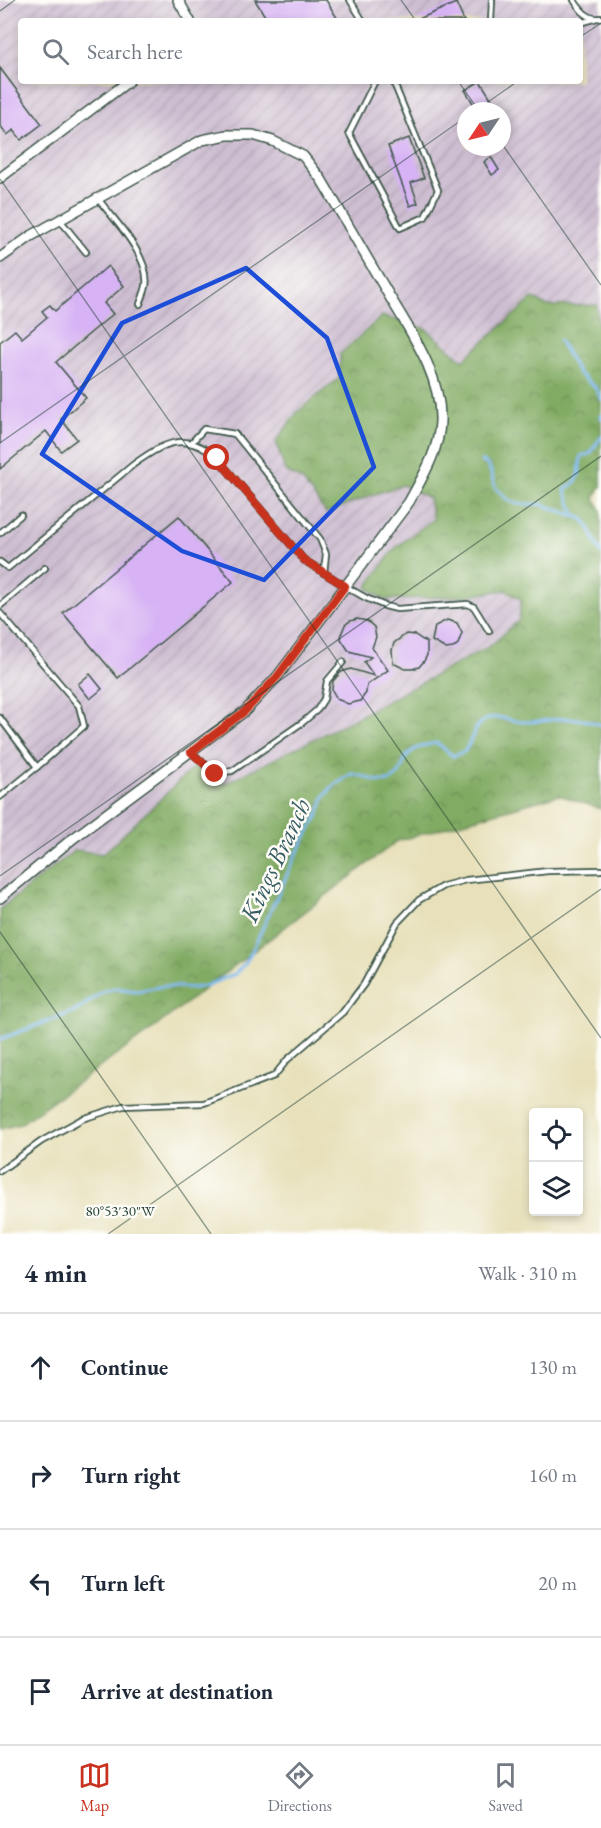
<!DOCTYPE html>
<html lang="en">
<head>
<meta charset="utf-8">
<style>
	:root { --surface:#fff; --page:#f6f6f7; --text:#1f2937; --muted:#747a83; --line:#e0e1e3; --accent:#c8321e }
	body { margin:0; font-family:"EB Garamond",serif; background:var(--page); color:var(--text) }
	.controls { position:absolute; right:18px; bottom:18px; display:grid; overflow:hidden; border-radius:6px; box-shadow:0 3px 9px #0003 }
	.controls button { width:54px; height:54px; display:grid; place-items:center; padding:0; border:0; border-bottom:2px solid var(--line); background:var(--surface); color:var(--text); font:30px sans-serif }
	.compass { position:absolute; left:457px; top:102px; width:54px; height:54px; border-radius:50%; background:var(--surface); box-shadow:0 3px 9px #0003; rotate:235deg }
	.stop { position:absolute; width:18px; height:18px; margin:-14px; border:4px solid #c8321e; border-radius:50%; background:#fff }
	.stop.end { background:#c8321e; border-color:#fff; box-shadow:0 2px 6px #0008 }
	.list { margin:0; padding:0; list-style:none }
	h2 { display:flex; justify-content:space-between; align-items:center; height:78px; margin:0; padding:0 24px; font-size:26px }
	h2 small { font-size:20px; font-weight:400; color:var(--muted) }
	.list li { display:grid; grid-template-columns:39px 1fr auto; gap:18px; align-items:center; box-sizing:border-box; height:108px; padding:0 24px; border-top:2px solid var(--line) }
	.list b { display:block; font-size:22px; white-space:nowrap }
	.list em { font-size:20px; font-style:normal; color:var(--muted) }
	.icon { flex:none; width:33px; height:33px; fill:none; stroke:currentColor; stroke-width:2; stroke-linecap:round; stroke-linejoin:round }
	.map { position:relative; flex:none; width:601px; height:1234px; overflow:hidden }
	.search { position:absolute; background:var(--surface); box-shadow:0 3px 9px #0003; left:18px; right:18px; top:18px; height:66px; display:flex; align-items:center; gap:15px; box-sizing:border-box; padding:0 21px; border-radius:6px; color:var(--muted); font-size:22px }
	.sheet { height:510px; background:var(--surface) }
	nav { display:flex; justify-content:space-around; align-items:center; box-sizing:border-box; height:84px; border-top:2px solid var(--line); background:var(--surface); font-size:16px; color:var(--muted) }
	nav a { display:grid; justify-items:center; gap:3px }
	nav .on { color:var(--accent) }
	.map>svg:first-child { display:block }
	.industrial { fill:url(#industrial-furrows); fill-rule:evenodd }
	.forest { fill:url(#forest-crowns); stroke:#50744c; stroke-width:1.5 }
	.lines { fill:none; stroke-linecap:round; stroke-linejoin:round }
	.stream { stroke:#80baf1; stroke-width:3 }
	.building { fill:#d7b2f4 }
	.lane-casing { stroke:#3d5548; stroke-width:8 }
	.street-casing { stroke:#3d5548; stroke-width:12 }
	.lane { stroke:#fff; stroke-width:4.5 }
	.street { stroke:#fff; stroke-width:9 }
	.route { stroke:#c8321e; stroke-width:8 }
	.marked { fill:none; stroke:#1d4ed8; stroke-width:4.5; stroke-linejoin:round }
	.ticks { fill:none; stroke:#1f3d34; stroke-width:1.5; stroke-opacity:0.45 }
	.labels { text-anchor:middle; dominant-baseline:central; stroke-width:5; stroke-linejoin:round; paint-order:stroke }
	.water-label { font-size:26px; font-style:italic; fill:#375c63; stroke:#fdfcf7 }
	.ticks-label { font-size:15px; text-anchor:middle; fill:#1f3d34; stroke:#fdfcf7; stroke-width:5; stroke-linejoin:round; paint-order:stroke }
</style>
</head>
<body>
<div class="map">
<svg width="601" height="1234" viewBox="0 0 601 1234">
	<defs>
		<pattern id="industrial-furrows" width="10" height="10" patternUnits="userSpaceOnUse" patternTransform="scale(1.5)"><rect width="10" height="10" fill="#cebed1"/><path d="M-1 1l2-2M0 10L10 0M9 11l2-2" fill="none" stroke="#b0a4b4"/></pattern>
		<pattern id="forest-crowns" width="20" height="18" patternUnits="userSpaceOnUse" patternTransform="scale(1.5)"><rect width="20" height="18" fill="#81ab63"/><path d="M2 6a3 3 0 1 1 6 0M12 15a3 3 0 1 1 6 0" fill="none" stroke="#698c52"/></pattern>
	</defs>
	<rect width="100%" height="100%" fill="#fdfcf7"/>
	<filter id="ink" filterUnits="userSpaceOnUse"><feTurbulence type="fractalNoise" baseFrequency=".0167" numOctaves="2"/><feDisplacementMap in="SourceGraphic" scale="12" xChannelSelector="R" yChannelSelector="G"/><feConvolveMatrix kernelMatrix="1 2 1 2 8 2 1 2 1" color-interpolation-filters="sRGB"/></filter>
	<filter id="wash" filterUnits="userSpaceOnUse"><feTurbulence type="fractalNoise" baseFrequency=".008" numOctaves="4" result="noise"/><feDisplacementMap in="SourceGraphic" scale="24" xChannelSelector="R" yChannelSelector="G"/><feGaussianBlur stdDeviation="1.35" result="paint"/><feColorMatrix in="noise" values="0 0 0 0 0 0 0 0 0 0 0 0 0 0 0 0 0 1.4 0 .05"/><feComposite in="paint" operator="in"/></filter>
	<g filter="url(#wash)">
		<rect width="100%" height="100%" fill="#e7e0ba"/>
		<!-- industrial -->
		<path class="industrial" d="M0,0H601V371L597,305L546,306L533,299L463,360L426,329L340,354L339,378L298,411L285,471L303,481L326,513L375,494L403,485L430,497L433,519L394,549L367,587L384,600L465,596L505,590L521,599L519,620L490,645L352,720L224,784L194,767L103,854L75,850L0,909ZM21,21H580V81H21ZM466,111H502V147H466Z"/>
		<!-- forest -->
		<path class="forest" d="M533,298L546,306L597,305L601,371V487L594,497L601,510V809L559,795L397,841L146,1034L20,1124L0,1129V909L75,850L103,854L194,767L224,784L352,720L490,646L519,620L521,599L505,590L465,596L384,600L367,587L394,549L433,519L429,498L403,485L375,494L326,513L303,481L285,471L276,441L298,411L339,378L340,354L382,316L426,329L463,360Z"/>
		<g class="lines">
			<!-- stream -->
			<g class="stream">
				<path d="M559,340L578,373L596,388L601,399"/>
				<path d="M601,415V418"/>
				<path d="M481,461L489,466L495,487L508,500L517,504H540L581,518L586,522L601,553"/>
				<path d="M575,515L565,490L576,481L579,475L581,456L590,454L601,437"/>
				<path d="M0,1039L76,1011L104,991L115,988L137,991L164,986L194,988L205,986L235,974L246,962L253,949L296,855L318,815L324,797L332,787L351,774C364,774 375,784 388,781C401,778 401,766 407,756C413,748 427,744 437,743L453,756L465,751C472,741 473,726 485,720C498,713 514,723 527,722C559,721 568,713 601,725"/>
			</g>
		</g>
		<g id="blocks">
			<!-- building -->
			<g class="building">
				<path d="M255,0H326L339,21H268Z"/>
				<path d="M456,3L464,21H414Z"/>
				<path d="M0,68L42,124L21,140L14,130L7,135L0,125Z"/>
				<path d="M480,81L494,103L478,111L465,90Z"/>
				<path d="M409,138L424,178L411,183L418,203L410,206L388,146Z"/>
				<path d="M491,157L499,170L492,175L484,162Z"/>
				<path d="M108,266L124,286L104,303L113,314L56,362L86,398L61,419L77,439L61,451L46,431L0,469V342L15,330L22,338L47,317L42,311L50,305L55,311Z"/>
				<path d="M179,516L233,582L118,678L63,613Z"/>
				<path d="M357,619L367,621L374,627L376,637L372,648L388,670L367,685L366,693L360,701L348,704L337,699L332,690L333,681L341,672L351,669L374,676L364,662L371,657L349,651L341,639L342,632L345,625L350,621Z"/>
				<path d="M447,620L457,623L462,633L458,644L453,648L446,649L432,641L435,626Z"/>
				<path d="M406,634L415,635L427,643V655L424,661L419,667L412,669H405L393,663L392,650L394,643Z"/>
				<path d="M90,674L102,689L90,699L78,684Z"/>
			</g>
		</g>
	</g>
	<g filter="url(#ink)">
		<use href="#blocks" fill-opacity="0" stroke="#3d5548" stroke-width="1.5"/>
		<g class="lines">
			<defs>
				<g id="lane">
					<path d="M350,0L363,21"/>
					<path d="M574,0C580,10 588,20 601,18"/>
					<path d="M491,21L492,0"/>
					<path d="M580,23L594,19"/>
					<path d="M375,81L349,133L400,228L425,217L438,190L393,81"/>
					<path d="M98,199C114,219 151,258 146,286C145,292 142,298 140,304"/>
					<path d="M60,220L86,252"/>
					<path d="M191,443L204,429L235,434L320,539L326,554L324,573"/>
					<path d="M0,533L21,515"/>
					<path d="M0,562L8,568L134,464C164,443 185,430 217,458L304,560L345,586L366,598L385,606L397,609L468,604L474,607L489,631"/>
					<path d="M0,606L45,568"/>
					<path d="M0,613L79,706L84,726L37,767L0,718"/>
					<path d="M191,752L215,773L232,771L303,722L317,710L324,699L327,681L343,662"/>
					<path d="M0,797L37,767"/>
					<path d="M0,1171L42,1141L82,1119L123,1106L204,1103L274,1076L287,1060L343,1012L364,984L397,923L419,900L443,886L466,880L548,871L601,870"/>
				</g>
				<g id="street">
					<path d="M178,0L190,21"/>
					<path d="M0,178L129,81"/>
					<path d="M0,258L31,236L202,140L227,135H253L273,141L303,156L321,179C342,214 362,250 383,285C406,326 442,372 440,422C439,451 422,478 409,502L277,677L245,711L71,840L0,898"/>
				</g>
			</defs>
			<!-- lane casing -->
			<use href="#lane" class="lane-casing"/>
			<!-- street casing -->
			<use href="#street" class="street-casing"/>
			<!-- lane -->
			<use href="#lane" class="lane"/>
			<!-- street -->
			<use href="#street" class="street"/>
		</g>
	</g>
	<g class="lines" filter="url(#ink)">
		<!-- route -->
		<path class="route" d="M215,774L191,752L245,711L277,677L345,586L304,560L217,458"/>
	</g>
	<!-- marked area -->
	<path class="marked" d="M246,268L327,338L374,467L264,580L182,551L42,454L122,323Z"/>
	<!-- ticks -->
	<path class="ticks" d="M401,0L416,21M0,11L15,0M580,37L601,23M458,81L479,111M475,111L518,81M502,144L601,285M0,179L601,1038M0,443L466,117M0,876L601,456M0,932L211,1234M108,1234L601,889"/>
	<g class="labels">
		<!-- water labels -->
		<g class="water-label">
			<text transform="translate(275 860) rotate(-65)">Kings Branch</text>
		</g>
	</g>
	<g class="ticks-label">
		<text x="120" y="1216">80°53'30"W</text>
	</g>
</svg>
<div class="controls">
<button><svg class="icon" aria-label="locate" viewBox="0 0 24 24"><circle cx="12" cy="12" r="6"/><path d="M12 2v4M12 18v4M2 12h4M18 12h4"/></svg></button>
<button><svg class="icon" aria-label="layers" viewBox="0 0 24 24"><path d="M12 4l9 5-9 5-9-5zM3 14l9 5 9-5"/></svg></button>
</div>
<svg class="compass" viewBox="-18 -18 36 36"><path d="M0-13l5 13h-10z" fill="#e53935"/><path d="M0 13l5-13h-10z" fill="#747a83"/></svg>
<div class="stop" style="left:217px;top:458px"></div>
<div class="stop end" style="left:215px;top:774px"></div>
<div class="search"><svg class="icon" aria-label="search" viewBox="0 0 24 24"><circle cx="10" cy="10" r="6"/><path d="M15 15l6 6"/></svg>Search here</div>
</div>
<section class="sheet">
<h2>4 min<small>Walk · 310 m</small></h2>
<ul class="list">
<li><svg class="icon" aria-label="ahead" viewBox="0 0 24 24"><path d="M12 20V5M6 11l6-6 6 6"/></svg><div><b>Continue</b></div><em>130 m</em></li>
<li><svg class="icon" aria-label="right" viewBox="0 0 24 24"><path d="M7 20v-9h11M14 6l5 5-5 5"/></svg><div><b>Turn right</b></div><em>160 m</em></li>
<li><svg class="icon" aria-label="left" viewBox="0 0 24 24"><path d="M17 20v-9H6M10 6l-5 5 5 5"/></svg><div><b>Turn left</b></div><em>20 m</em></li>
<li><svg class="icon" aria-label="arrive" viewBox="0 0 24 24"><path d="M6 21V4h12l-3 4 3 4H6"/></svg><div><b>Arrive at destination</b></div></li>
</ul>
</section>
<nav>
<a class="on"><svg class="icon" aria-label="map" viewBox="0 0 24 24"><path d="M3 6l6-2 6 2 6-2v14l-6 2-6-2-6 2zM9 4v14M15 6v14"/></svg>Map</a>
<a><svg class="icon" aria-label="directions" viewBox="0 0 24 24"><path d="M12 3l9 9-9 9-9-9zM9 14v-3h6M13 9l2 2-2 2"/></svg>Directions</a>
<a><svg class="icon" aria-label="saved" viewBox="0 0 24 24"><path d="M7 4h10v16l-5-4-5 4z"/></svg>Saved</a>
</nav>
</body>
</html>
